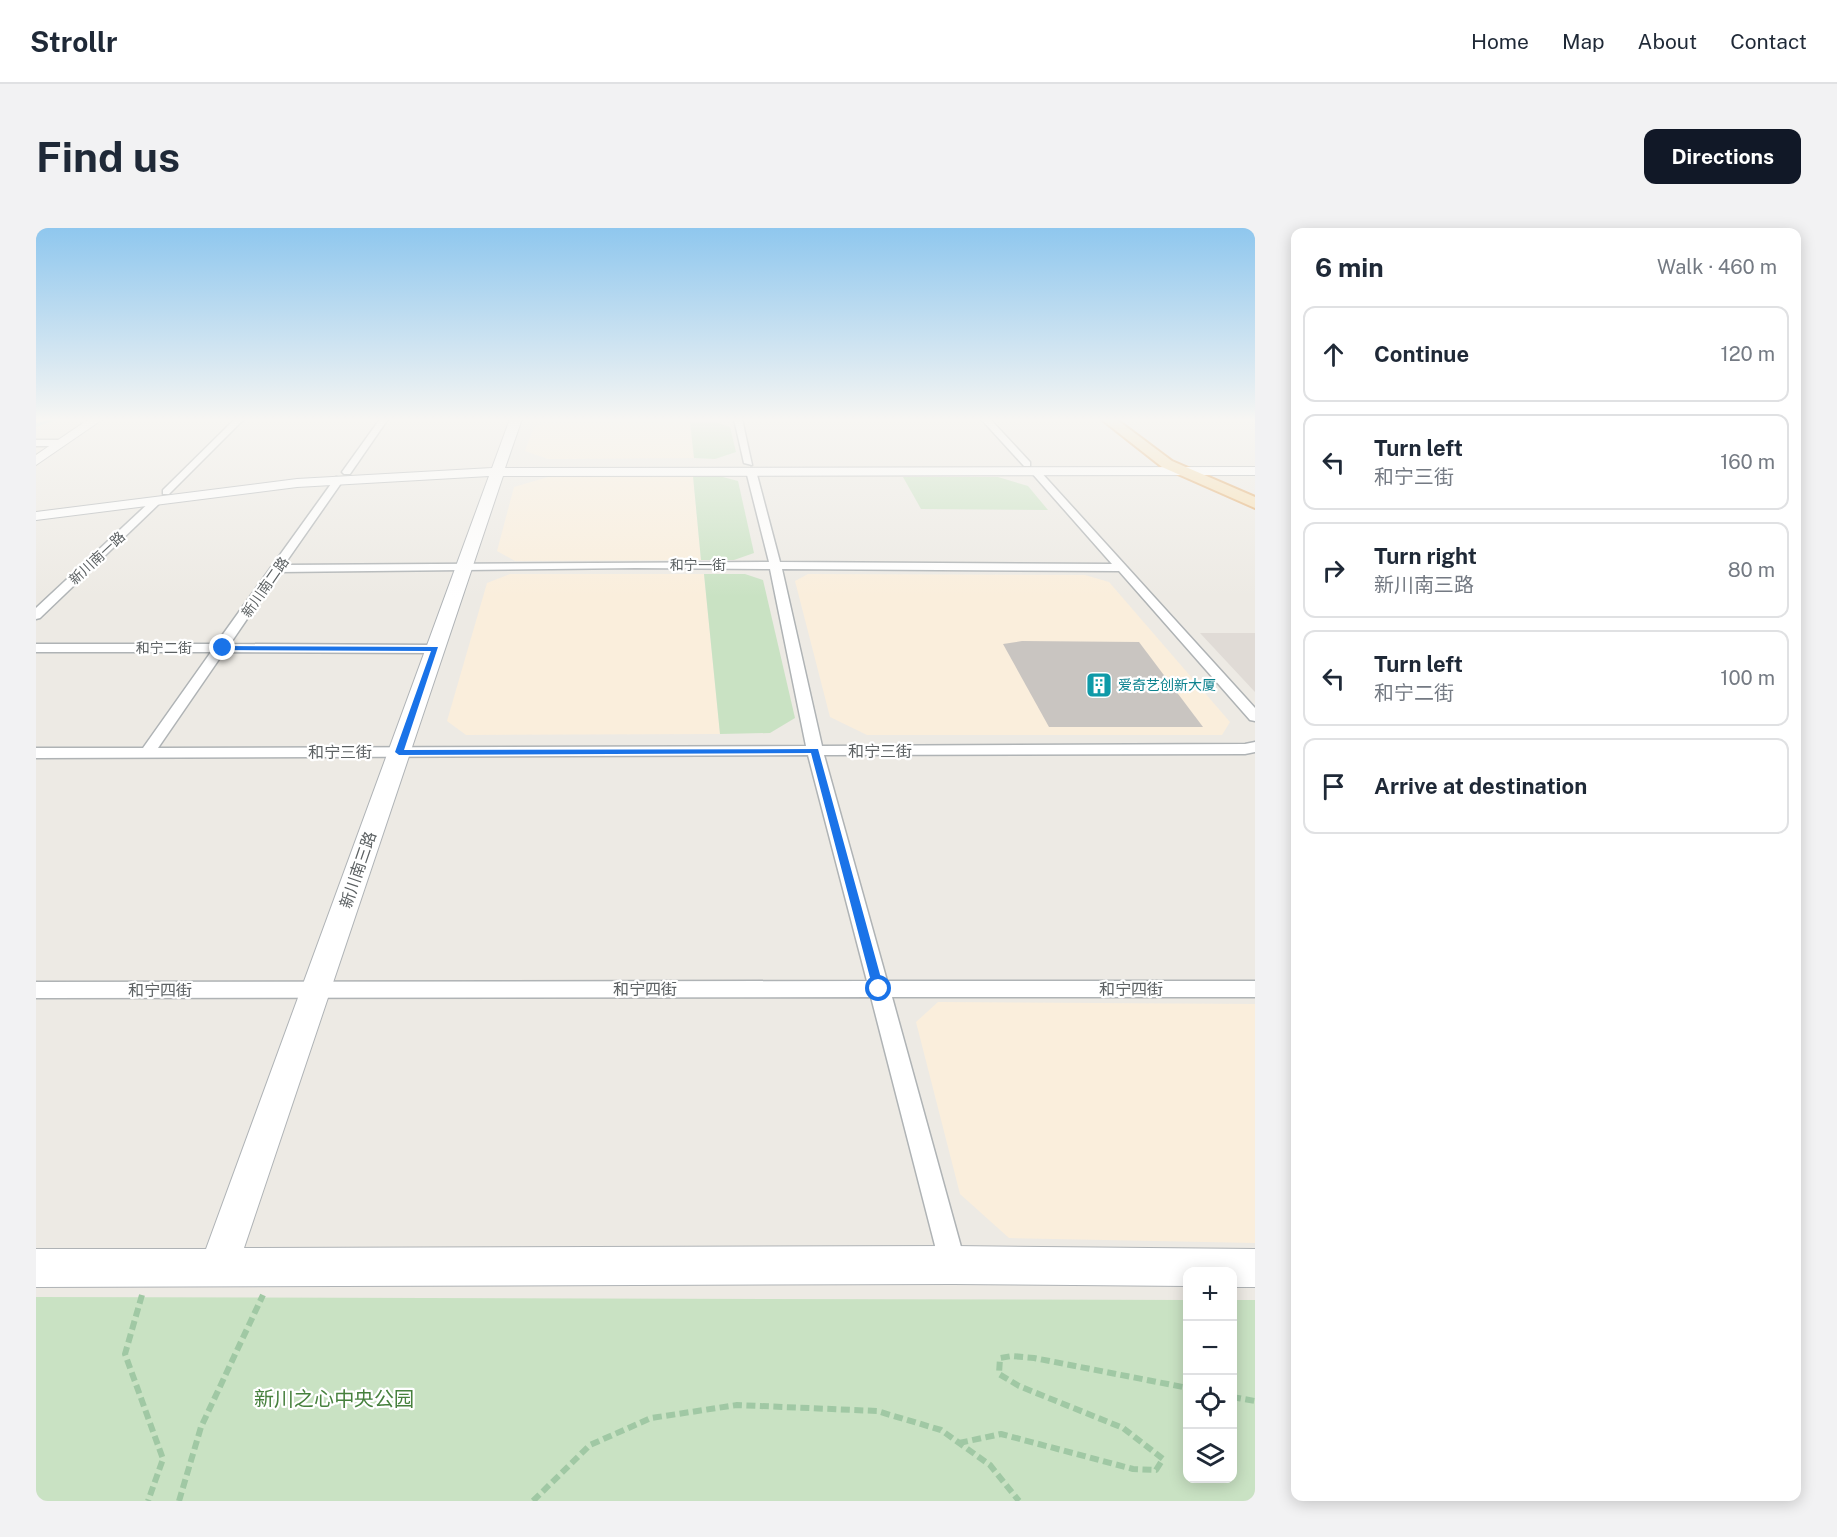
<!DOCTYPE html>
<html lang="en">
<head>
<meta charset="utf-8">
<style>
	:root { --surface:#fff; --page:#f2f2f3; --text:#1f2937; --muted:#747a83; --line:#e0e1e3; --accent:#111827 }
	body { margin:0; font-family:"Public Sans","Noto Sans SC",sans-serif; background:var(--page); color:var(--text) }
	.controls { position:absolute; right:18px; bottom:18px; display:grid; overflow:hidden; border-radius:12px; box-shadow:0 3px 15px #0003 }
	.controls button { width:54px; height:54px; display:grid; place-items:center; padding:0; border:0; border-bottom:2px solid var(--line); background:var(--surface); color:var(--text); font:30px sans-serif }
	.stop { position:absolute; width:18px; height:18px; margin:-14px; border:4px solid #1a73e8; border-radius:50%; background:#fff }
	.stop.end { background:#1a73e8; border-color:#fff; box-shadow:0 2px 6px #0008 }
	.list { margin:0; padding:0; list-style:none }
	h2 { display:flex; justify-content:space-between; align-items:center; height:78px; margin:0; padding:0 24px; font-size:26px }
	h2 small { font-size:20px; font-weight:400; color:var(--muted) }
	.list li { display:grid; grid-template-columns:39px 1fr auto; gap:18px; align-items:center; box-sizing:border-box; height:96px; margin:0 12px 12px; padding:0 12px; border:2px solid var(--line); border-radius:12px }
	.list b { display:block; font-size:22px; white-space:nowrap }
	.list p { margin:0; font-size:20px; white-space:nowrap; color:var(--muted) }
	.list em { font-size:20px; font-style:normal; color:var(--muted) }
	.icon { flex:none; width:33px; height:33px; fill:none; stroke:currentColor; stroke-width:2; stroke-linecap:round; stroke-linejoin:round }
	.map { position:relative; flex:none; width:1219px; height:1273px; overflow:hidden; border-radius:12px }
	header { display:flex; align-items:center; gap:36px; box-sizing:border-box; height:84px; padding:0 30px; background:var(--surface); border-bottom:2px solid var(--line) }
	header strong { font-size:28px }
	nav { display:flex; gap:33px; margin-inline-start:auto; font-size:21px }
	.intro { display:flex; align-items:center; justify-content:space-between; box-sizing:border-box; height:144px; padding:0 36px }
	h1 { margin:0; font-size:42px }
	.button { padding:15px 27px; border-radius:12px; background:var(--accent); color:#fff; font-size:21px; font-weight:700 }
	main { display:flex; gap:36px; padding:0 36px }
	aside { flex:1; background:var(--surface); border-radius:12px; box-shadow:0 3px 15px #0003 }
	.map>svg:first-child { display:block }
	.commercial { fill:#faeedc }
	.education { fill:#e0dbd6 }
	.green { fill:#c9e2c3 }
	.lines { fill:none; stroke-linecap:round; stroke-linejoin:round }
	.stream { stroke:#abe3f6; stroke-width:3 }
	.building { fill:#c9c5c1 }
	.street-casing { stroke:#afb3b5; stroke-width:3 }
	.secondary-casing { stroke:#afb3b6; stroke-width:2 }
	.primary-casing { stroke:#e3aa68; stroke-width:4 }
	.path { stroke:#a0c8a4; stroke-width:6; stroke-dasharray:9 4.5; stroke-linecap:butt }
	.street { fill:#fff; fill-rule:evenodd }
	.secondary { fill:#fff; fill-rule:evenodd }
	.primary { fill:#f7deb0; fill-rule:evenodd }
	.route { fill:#1a73e8 }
	.labels { text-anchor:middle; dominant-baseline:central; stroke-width:4.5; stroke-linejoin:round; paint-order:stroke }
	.far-street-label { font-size:14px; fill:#5c6163; stroke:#fff }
	.far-culture-label { font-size:14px; fill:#0d838f; stroke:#fff; text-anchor:start }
	.street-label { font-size:16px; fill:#5c6163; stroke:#fff }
	.near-park-label { font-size:20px; fill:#47813e; stroke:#fff }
</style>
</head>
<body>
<header>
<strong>Strollr</strong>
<nav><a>Home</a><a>Map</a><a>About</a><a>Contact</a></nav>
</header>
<div class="intro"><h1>Find us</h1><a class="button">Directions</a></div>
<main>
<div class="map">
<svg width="1219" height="1273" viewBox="0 0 1219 1273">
	<rect width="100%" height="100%" fill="#edeae4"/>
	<!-- commercial -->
	<g class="commercial">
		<path d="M654,194L658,230L512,231L489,223L498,199L511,195Z"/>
		<path d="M657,248L665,332L479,333L461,323L478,259L512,249Z"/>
		<path d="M474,346H668L684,506L430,507L411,493L451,355Z"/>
		<path d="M772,346L1049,347L1073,354L1194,494L1186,507H831L794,489L759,353Z"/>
		<path d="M902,774L1219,776V1015L973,1010L924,966L880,794Z"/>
	</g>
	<!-- education -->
	<path class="education" d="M1164,405H1219V464Z"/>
	<!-- green -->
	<g class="green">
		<path d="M654,194H679L694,199L700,224L679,231L658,230Z"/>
		<path d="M657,248H683L702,253L718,325L698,332H665Z"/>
		<path d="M867,249H962L992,258L1012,282L885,281Z"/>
		<path d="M668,346H709L727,352L759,490L734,505L684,506Z"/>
		<path d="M0,1069L1151,1072L1152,1250H1196L1197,1072H1219V1273H0Z"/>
	</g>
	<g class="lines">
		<!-- stream -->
		<path class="stream" d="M0,197L19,191"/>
	</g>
	<!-- building -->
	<path class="building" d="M986,413L1103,414L1167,499H1013L967,416Z"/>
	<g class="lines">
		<defs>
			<g id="street">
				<path d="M199,191H208L133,266H127V262Z"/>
				<path d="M344,191H352L314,246H308L306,244Z"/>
				<path d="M698,191H706L716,237L708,235Z"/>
				<path d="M945,191H954L994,234V238H988Z"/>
				<path d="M0,212H26L30,215L26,218H0Z"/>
				<path d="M715,240L720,243L744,334L1076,336L994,243L1002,241L1219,480V493L1214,492L1083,343L746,341L786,518L1209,516L1219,514V524L1209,526L788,527L851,753H1219V769H856L930,1037L926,1046L917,1050L908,1046L904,1037L835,769L0,770V754L831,753L772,527L0,530V520H107L175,424H0V416H180L300,249L308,251L248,337L733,334L710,243ZM600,340L734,341L770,518L122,520L188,424L399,425L406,421L399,417L194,416L243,344Z"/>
				<path d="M117,271L126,273L4,390L0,391V380Z"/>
			</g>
			<g id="secondary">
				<path d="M53,191H67L0,237V227Z"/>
				<path d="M474,191H486L469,240L1219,239V247L467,248L208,1020L917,1018L1219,1021V1059H1196V1044H1152V1058L917,1056L0,1059V1021H170L453,248L261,259L0,292V284L261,251L456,240Z"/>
			</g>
			<path id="primary" d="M1065,191H1080L1136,233L1219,269V280L1126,239Z"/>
		</defs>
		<!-- street casing -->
		<use href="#street" class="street-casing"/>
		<!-- secondary casing -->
		<use href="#secondary" class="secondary-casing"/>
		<!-- primary casing -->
		<use href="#primary" class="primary-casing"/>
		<!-- path -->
		<g class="path">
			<path d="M106,1067L89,1126L127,1231L112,1273"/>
			<path d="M1196,1169L1219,1173"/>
			<path d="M923,1215L965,1206L1097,1241L1120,1242L1127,1231L1087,1200L983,1158L963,1146L964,1130L976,1128L998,1130L1152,1160"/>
			<path d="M143,1273L165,1199L227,1067"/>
			<path d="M497,1273L554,1217L615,1190L701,1177L841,1183L905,1202L954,1237L983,1273"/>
		</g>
		<!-- street -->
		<use href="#street" class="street"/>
		<!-- secondary -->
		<use href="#secondary" class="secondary"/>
		<!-- primary -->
		<use href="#primary" class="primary"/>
	</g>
	<!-- sky -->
	<linearGradient id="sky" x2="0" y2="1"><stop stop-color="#8fc7ee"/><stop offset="0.52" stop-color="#f7f6f3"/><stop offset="1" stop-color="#f7f6f3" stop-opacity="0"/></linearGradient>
	<rect width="1219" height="369" fill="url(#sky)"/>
	<!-- route -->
	<path class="route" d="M187,418L402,419L368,522L782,521L848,761L843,765L837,761L775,525L363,527L359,524L395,423L184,422Z"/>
	<!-- icons -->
	<defs>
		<symbol id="building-square" viewBox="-11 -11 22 22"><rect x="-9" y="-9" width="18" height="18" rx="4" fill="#0f9aa8" stroke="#fff"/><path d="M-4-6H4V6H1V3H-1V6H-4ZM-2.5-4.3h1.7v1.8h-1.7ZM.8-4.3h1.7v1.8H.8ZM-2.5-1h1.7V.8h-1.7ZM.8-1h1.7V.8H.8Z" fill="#fff"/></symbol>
	</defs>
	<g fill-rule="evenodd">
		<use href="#building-square" x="1048" y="442" width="30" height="30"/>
	</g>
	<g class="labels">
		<!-- far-street labels -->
		<g class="far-street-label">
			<text transform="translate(61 330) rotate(-43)">新川南一路</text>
			<text x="662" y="337">和宁一街</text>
			<text transform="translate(229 359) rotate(-55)">新川南二路</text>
			<text x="128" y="420">和宁二街</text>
		</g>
		<!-- far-culture labels -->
		<g class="far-culture-label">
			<text x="1082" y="457">爱奇艺创新大厦</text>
		</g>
		<!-- street labels -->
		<g class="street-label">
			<text x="844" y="523">和宁三街</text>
			<text x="304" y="524">和宁三街</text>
			<text transform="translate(322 642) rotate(-71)">新川南三路</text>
			<text x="609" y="761">和宁四街</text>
			<text x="1095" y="761">和宁四街</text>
			<text x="124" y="762">和宁四街</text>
		</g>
		<!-- near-park labels -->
		<g class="near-park-label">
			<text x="298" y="1171">新川之心中央公园</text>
		</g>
	</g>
</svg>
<div class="controls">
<button>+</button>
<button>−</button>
<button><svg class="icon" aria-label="locate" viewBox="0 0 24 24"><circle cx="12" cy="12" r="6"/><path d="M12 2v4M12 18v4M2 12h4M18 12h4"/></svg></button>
<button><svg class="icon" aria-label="layers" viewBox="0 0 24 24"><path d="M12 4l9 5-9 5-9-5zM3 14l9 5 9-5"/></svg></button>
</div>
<div class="stop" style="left:843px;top:761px"></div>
<div class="stop end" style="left:187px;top:420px"></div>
</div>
<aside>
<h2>6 min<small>Walk · 460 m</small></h2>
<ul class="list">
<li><svg class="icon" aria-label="ahead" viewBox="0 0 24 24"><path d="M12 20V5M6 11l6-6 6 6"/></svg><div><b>Continue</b></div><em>120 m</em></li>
<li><svg class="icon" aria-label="left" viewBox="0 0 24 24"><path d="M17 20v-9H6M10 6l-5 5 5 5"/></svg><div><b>Turn left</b><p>和宁三街</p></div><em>160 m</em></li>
<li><svg class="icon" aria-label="right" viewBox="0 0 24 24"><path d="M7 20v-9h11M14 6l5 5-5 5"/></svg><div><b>Turn right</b><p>新川南三路</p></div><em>80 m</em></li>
<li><svg class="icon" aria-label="left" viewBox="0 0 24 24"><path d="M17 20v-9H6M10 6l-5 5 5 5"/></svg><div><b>Turn left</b><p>和宁二街</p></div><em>100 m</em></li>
<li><svg class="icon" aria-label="arrive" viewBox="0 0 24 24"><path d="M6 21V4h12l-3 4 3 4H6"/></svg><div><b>Arrive at destination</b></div></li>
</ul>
</aside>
</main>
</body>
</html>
